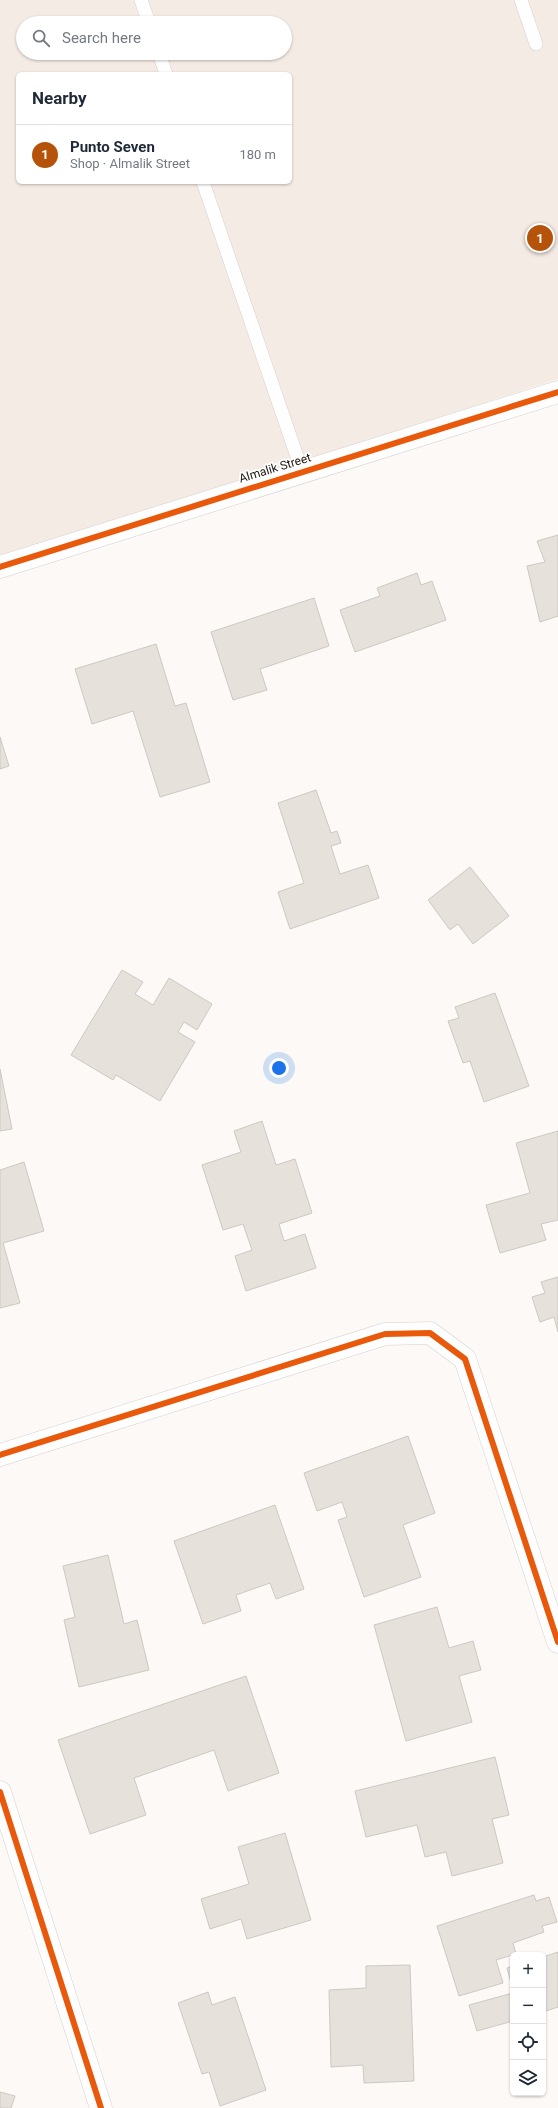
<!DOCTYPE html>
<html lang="en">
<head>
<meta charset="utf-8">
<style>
	:root { --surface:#fff; --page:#f6f6f7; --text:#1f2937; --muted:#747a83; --line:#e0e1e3; --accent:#b45309 }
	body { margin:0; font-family:Roboto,sans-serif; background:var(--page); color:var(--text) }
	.controls { position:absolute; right:12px; bottom:12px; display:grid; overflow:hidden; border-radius:6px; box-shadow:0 1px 3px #0004 }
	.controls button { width:36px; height:36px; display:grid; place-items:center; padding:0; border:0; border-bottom:1px solid var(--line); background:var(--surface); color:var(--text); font:20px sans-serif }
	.you { position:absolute; left:279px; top:1068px; width:14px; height:14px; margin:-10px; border:3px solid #fff; border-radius:50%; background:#1a73e8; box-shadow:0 0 0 6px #1a73e833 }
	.badge { display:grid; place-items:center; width:26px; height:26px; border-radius:50%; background:var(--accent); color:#fff; font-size:13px; font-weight:700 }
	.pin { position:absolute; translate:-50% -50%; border:2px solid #fff; box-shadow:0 1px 4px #0006 }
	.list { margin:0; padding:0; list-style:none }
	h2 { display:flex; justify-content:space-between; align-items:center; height:52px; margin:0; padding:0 16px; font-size:17px }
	h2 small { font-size:13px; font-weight:400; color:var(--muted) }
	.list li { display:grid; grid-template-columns:26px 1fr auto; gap:12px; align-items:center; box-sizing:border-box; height:60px; padding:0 16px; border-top:1px solid var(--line) }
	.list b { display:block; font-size:15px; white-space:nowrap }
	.list p { margin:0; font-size:13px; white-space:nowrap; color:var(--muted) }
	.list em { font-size:13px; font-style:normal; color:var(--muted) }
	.icon { flex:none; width:22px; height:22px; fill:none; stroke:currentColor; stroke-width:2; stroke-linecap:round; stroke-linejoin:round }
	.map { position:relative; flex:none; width:558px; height:2108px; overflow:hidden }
	.search { position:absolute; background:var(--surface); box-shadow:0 1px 3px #0004; left:16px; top:16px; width:276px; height:44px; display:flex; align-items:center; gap:10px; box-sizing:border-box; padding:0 14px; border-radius:22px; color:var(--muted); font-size:15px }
	.panel { position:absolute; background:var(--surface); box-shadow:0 1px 3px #0004; left:16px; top:72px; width:276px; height:112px; border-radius:6px }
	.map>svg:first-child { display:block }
	.built { fill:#f4ebe4; fill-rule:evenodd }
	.building { fill:#e7e1dc; stroke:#cdc8c2 }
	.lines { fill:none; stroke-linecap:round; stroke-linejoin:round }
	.service-casing { stroke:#d7d0cb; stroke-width:14 }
	.minor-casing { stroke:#d7d0cb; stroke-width:23 }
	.service { stroke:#fffefe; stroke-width:13 }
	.minor { stroke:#fffefe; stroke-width:22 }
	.cycleway-casing { stroke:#fff; stroke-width:8 }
	.cycleway { stroke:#e8590c; stroke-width:6 }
	.labels { text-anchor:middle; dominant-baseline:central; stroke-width:3.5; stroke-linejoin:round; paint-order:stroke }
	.street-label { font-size:12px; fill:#211810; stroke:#fff }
</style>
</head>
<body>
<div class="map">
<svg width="558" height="2108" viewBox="0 0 558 2108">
	<rect width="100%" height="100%" fill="#fcf9f6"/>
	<!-- built -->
	<path class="built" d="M0,0H558V379L0,559ZM23,23H285V53H23ZM18,74H290V182H18Z"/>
	<!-- building -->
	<g class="building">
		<path d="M558,535V616L540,622L527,566L545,562L537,541Z"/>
		<path d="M417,573L421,585L432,581L446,620L355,652L340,610L380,596L377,588Z"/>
		<path d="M314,598L329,646L260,669L267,690L233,700L211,632Z"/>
		<path d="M156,644L175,706L186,703L210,782L160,797L133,711L92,724L75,669Z"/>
		<path d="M0,737L9,766L0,769Z"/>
		<path d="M316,790L331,833L337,831L341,843L331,846L340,874L368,865L379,898L290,929L278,892L304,883L278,803Z"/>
		<path d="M470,867L509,916L473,944L458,924L450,930L428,900Z"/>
		<path d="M122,970L143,982L135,994L153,1005L169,978L212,1004L197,1030L184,1022L178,1032L195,1042L160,1101L116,1075L113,1080L71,1055Z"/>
		<path d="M495,993L529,1086L484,1102L470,1061L463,1063L448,1021L459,1018L455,1007Z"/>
		<path d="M0,1069L12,1129L0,1131Z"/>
		<path d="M262,1121L276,1165L295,1159L312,1213L279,1224L284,1241L305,1234L316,1268L246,1291L235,1256L252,1250L243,1224L223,1230L202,1165L241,1152L234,1131Z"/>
		<path d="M558,1131V1220L541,1224L546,1240L500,1253L486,1205L530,1193L516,1143Z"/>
		<path d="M24,1162L44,1231L3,1243L20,1303L0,1308V1170Z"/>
		<path d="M558,1277V1332L554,1317L540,1322L532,1297L545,1293L541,1282Z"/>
		<path d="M408,1436L435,1513L403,1525L421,1577L364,1597L338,1520L347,1517L342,1502L317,1511L304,1473Z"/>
		<path d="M275,1505L304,1589L276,1599L270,1583L236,1595L241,1611L203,1624L174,1541Z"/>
		<path d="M108,1555L124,1624L137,1620L149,1670L79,1687L64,1620L75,1617L63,1566Z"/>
		<path d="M437,1607L449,1648L473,1641L481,1670L459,1676L472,1722L406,1741L374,1625Z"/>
		<path d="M246,1676L279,1773L228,1791L214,1750L134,1778L146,1815L90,1834L58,1740Z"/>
		<path d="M495,1757L509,1815L492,1819L503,1863L452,1876L446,1852L425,1857L417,1825L366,1837L355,1791Z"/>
		<path d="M285,1833L311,1920L247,1939L241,1919L210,1929L201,1899L249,1884L238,1847Z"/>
		<path d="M534,1895L536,1901L549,1897L557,1922L542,1926L544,1932L513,1943L516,1954L496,1960L503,1983L459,1996L437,1926Z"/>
		<path d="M558,1952V2007L543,2012V1957Z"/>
		<path d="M410,1965L414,2081L364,2083L363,2065L331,2067L329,1990L366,1988V1966Z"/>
		<path d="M513,1966V1990L507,1968Z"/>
		<path d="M208,1992L212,2005L235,1997L266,2090L220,2106L209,2072L202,2074L178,2003Z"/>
		<path d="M513,1993V2021L477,2031L469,2005Z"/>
		<path d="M0,2092L15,2096L11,2108H0Z"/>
	</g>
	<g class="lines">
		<defs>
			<g id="service">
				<path d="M141,0L149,23"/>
				<path d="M521,0L536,44"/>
				<path d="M159,53L166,74"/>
				<path d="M203,182L302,471"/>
			</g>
			<g id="minor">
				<path d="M0,567L558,392"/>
				<path d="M0,1455L385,1334L430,1333L465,1359L558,1642"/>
				<path d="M0,1792L101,2108"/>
			</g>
		</defs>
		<!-- service casing -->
		<use href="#service" class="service-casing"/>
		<!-- minor casing -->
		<use href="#minor" class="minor-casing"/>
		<!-- service -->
		<use href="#service" class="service"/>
		<!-- minor -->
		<use href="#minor" class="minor"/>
		<defs>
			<g id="cycleway">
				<path d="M0,567L558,392"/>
				<path d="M0,1455L385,1334L430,1333L465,1359L558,1642"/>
				<path d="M0,1792L101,2108"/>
			</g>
		</defs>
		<!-- cycleway casing -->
		<use href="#cycleway" class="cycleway-casing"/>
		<!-- cycleway -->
		<use href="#cycleway" class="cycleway"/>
	</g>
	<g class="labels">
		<!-- street labels -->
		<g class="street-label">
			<text transform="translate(275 468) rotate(-17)">Almalik Street</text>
		</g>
	</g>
</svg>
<div class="controls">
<button>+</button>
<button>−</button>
<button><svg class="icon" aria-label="locate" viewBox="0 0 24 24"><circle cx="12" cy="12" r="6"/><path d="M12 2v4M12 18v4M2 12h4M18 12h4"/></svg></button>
<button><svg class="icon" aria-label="layers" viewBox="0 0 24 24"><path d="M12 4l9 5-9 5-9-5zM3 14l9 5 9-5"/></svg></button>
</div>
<div class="you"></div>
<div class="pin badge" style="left:540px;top:238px">1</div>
<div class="search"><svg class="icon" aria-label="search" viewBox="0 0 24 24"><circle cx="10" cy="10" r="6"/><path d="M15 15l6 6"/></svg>Search here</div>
<section class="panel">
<h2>Nearby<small></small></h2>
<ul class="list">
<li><span class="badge">1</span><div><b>Punto Seven</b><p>Shop · Almalik Street</p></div><em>180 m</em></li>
</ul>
</section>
</div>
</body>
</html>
